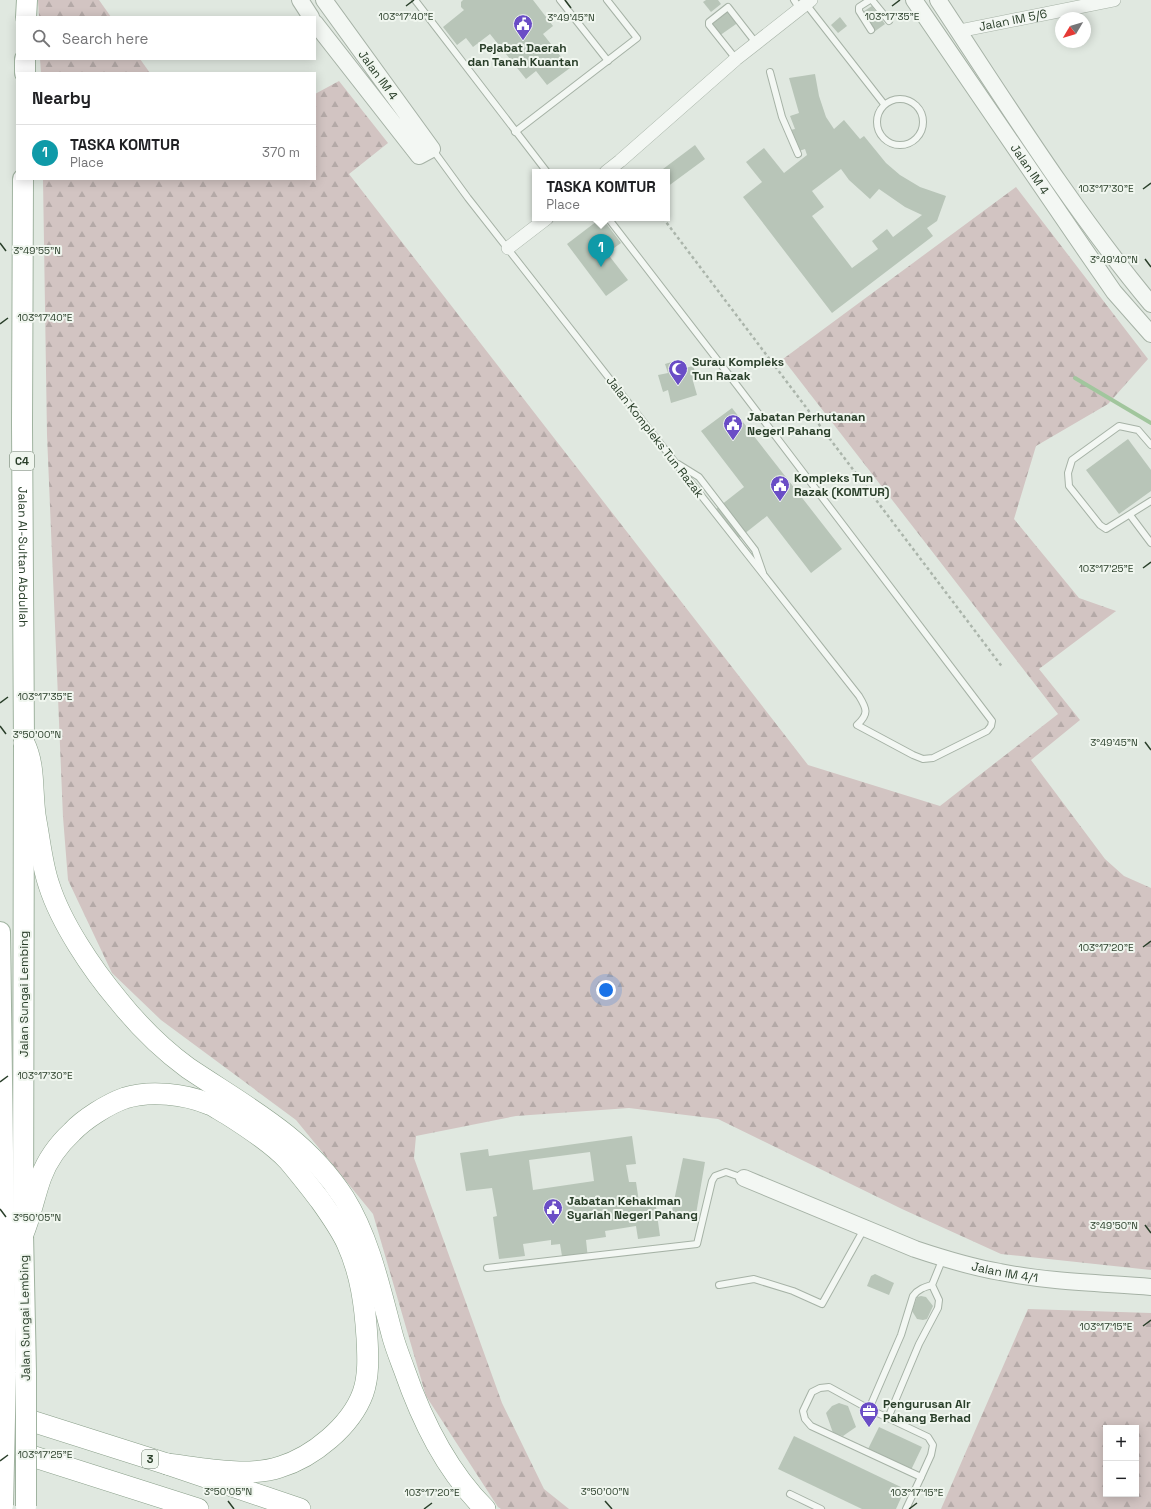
<!DOCTYPE html>
<html lang="en">
<head>
<meta charset="utf-8">
<style>
	:root { --surface:#fff; --page:#f6f6f6; --text:#202124; --muted:#757577; --line:#e0e0e0; --accent:#6a4dc6 }
	body { margin:0; font-family:"Space Grotesk",sans-serif; background:var(--page); color:var(--text) }
	.controls { position:absolute; right:12px; bottom:12px; display:grid; overflow:hidden; border-radius:0px; box-shadow:0 2px 10px #0003 }
	.controls button { width:36px; height:36px; display:grid; place-items:center; padding:0; border:0; border-bottom:1px solid var(--line); background:var(--surface); color:var(--text); font:20px sans-serif }
	.compass { position:absolute; left:1055px; top:12px; width:36px; height:36px; border-radius:50%; background:var(--surface); box-shadow:0 2px 10px #0003; rotate:232deg }
	.you { position:absolute; left:606px; top:990px; width:14px; height:14px; margin:-10px; border:3px solid #fff; border-radius:50%; background:#1a73e8; box-shadow:0 0 0 6px #1a73e833 }
	.badge { display:grid; place-items:center; width:26px; height:26px; border-radius:50%; background:var(--accent); color:#fff; font-size:13px; font-weight:700 }
	.pin { position:absolute; translate:-50% -33px; filter:drop-shadow(0 1px 2px #0008) }
	.pin::after { content:''; position:absolute; top:21px; width:14px; height:12px; background:inherit; clip-path:polygon(0 0,100% 0,50% 100%) }
	.popup { position:absolute; left:532px; top:169px; width:138px; height:52px; box-sizing:border-box; display:grid; place-content:center; border-radius:0px; background:var(--surface); filter:drop-shadow(0 1px 3px #0005); font-size:13px; white-space:nowrap; color:var(--muted) }
	.popup b { font-size:15px; color:var(--text) }
	.popup::after { content:''; position:absolute; left:50%; top:100%; margin-left:-8px; border:8px solid transparent; border-top-color:var(--surface) }
	.list { margin:0; padding:0; list-style:none }
	h2 { display:flex; justify-content:space-between; align-items:center; height:52px; margin:0; padding:0 16px; font-size:17px }
	h2 small { font-size:13px; font-weight:400; color:var(--muted) }
	.list li { display:grid; grid-template-columns:26px 1fr auto; gap:12px; align-items:center; box-sizing:border-box; height:56px; padding:0 16px; border-top:1px solid var(--line) }
	.list b { display:block; font-size:15px; white-space:nowrap }
	.list p { margin:0; font-size:13px; white-space:nowrap; color:var(--muted) }
	.list em { font-size:13px; font-style:normal; color:var(--muted) }
	.icon { flex:none; width:22px; height:22px; fill:none; stroke:currentColor; stroke-width:2; stroke-linecap:round; stroke-linejoin:round }
	.map { position:relative; flex:none; width:1151px; height:1509px; overflow:hidden }
	.search { position:absolute; background:var(--surface); box-shadow:0 2px 10px #0003; left:16px; top:16px; width:300px; height:44px; display:flex; align-items:center; gap:10px; box-sizing:border-box; padding:0 14px; border-radius:0px; color:var(--muted); font-size:15px }
	.panel { position:absolute; background:var(--surface); box-shadow:0 2px 10px #0003; left:16px; top:72px; width:300px; height:108px; border-radius:0px }
	.map>svg:first-child { display:block }
	.forest { fill:url(#forest-firs); fill-rule:evenodd }
	.lines { fill:none; stroke-linecap:round; stroke-linejoin:round }
	.stream { stroke:#a1c69d; stroke-width:4 }
	.building { fill:#b8c5b8; fill-rule:evenodd }
	.service-casing { stroke:#a6b2a6; stroke-width:8 }
	.minor-casing { stroke:#a6b2a6; stroke-width:14 }
	.tertiary-casing { stroke:#a6b2a6; stroke-width:18 }
	.primary-casing { stroke:#a0b3a0; stroke-width:22 }
	.trunk-casing { stroke:#889e88; stroke-width:22 }
	.path { stroke:#abb5ab; stroke-width:2.5; stroke-dasharray:3 3; stroke-linecap:butt }
	.service { stroke:#f3f7f3; stroke-width:6 }
	.minor { stroke:#f3f7f3; stroke-width:13 }
	.tertiary { stroke:#f3f7f3; stroke-width:16 }
	.primary { stroke:#fff; stroke-width:20 }
	.trunk { stroke:#fff; stroke-width:21 }
	.primary-bridge-casing { stroke:#a0b3a0; stroke-width:22; stroke-linecap:butt }
	.primary-bridge { stroke:#fff; stroke-width:20 }
	.ticks { fill:none; stroke:#2a3f2a; stroke-width:1.5 }
	.labels { text-anchor:middle; dominant-baseline:central; stroke-width:4; stroke-linejoin:round; paint-order:stroke }
	.shield { fill:#f0f6ef; stroke:#657665; stroke-width:1 }
	.shield-label { font-size:11px; font-weight:bold; fill:#2a3f2a }
	.street-label { font-size:12px; fill:#2a3f2a; stroke:#f0f6ef }
	.poi-label { font-size:12px; font-weight:bold; fill:#2a3f2a; stroke:#f0f6ef; text-anchor:start }
	.ticks-label { font-size:10px; text-anchor:middle; fill:#2a3f2a; stroke:#f0f6ef; stroke-width:4; stroke-linejoin:round; paint-order:stroke }
</style>
</head>
<body>
<div class="map">
<svg width="1151" height="1509" viewBox="0 0 1151 1509">
	<defs>
		<pattern id="forest-firs" width="22" height="20" patternUnits="userSpaceOnUse"><rect width="22" height="20" fill="#d2c4c2"/><path d="M5 1l3.5 6h-7zM16 11l3.5 6h-7z" fill="#b4a9a7"/></pattern>
	</defs>
	<rect width="100%" height="100%" fill="#e0e8e0"/>
	<!-- forest -->
	<g class="forest">
		<path d="M38,0H99L111,17H39Z"/>
		<path d="M40,59H140L150,73H41Z"/>
		<path d="M339,81L388,143L349,174L808,765L940,806L1058,714L783,359L1016,187L1148,359L1108,404L1036,446L1014,519L1079,598L1116,611L1039,669L1080,720L1031,760L1105,859L1124,876L1151,888V1270L1001,1254L902,1209L718,1119L629,1108L516,1116L416,1136L414,1158L502,1403L544,1489L569,1509H501L498,1507L426,1396L373,1214L296,1120L161,1020L112,973L68,880L63,817L47,435L43,179H315V94Z"/>
		<path d="M1028,1309L1151,1313V1509H941ZM1106,1428H1136V1494H1106Z"/>
	</g>
	<g class="lines">
		<!-- stream -->
		<path class="stream" d="M1075,378L1151,423"/>
	</g>
	<!-- building -->
	<g class="building">
		<path d="M463,0H533L553,26L543,34L570,68L547,85L536,71L526,79L490,34L473,47L466,38L457,45L443,27L464,10L461,7V2Z"/>
		<path d="M706,0H718L721,4L711,12L703,2Z"/>
		<path d="M872,6L885,24L874,32L861,13Z"/>
		<path d="M730,10L739,22L719,36L711,25Z"/>
		<path d="M840,17L847,26L838,33L831,25Z"/>
		<path d="M815,74L819,96L826,117L834,129L844,120L860,139L864,136L886,163L900,175L920,187L946,196L937,221L927,228L933,236L832,313L743,197L762,182L746,162L764,148L784,173L807,155L805,149L799,151L790,130L795,129L790,116L799,113L789,78ZM841,169L849,180L870,199L879,189L905,207L922,215L893,237L887,229L872,241L878,249L852,268L812,216L824,207L812,191Z"/>
		<path d="M695,145L705,159L667,187V172H659Z"/>
		<path d="M601,218H602L621,243L607,253L628,280L606,296L567,244Z"/>
		<path d="M678,360L681,369L693,366L698,380L693,381L697,395L671,403L668,390L663,392L658,375L668,373L665,364Z"/>
		<path d="M732,408L842,549L811,573L767,516L739,538L716,509L744,487L701,431Z"/>
		<path d="M1128,439L1151,470V491L1119,514L1086,470Z"/>
		<path d="M632,1136L636,1164L626,1165L629,1182H636L639,1202L655,1200L660,1236L638,1239L636,1226L605,1231L606,1237L586,1240L588,1259L563,1262L560,1244L551,1245V1240L523,1244L525,1256L499,1259L493,1217L497,1216L492,1188L466,1191L460,1153L488,1149L489,1156ZM590,1152L594,1181L533,1190L529,1160Z"/>
		<path d="M683,1158L705,1162L695,1220L671,1215Z"/>
		<path d="M875,1274L894,1283L889,1295L867,1286L871,1276Z"/>
		<path d="M921,1296L926,1297L933,1306L927,1319L923,1320L917,1319L912,1311L917,1297Z"/>
		<path d="M839,1403L848,1406L856,1427L843,1436L833,1433L826,1413L832,1406Z"/>
		<path d="M879,1427L922,1447L911,1470L868,1449Z"/>
		<path d="M794,1436L905,1489L896,1509H862L778,1469Z"/>
	</g>
	<g class="lines">
		<defs>
			<g id="service">
				<path d="M415,0L547,172"/>
				<path d="M560,0L608,61"/>
				<path d="M794,0L800,9"/>
				<path d="M870,0L859,7V11L871,30"/>
				<path d="M872,0L889,21"/>
				<path d="M806,4L884,104"/>
				<path d="M736,59L709,25V22L728,7L756,43"/>
				<path d="M770,72L782,117L798,154"/>
				<circle cx="900" cy="122" r="23"/>
				<path d="M515,132L637,38L607,0"/>
				<path d="M433,150L468,198L674,461L859,696C867,709 869,714 857,725L913,755L923,759L933,758L987,731L991,726L992,721L739,388L608,218"/>
				<path d="M1151,445L1138,430L1119,426L1072,460L1068,473L1069,486L1100,525L1106,529L1151,501"/>
				<path d="M678,464L699,477L755,550L763,573"/>
				<path d="M1130,515L1151,543"/>
				<path d="M487,1268L697,1244L712,1181L715,1176L726,1172L743,1178"/>
				<path d="M719,1285L754,1279L793,1291L822,1304L864,1229"/>
				<path d="M829,1387L869,1409L928,1437L933,1445L931,1455L921,1477L811,1426L805,1419L803,1411L812,1392L820,1388Z"/>
				<path d="M869,1409L901,1335L913,1296C918,1289 925,1287 932,1285"/>
				<path d="M888,1418L919,1344L938,1308L939,1300L932,1285L943,1258"/>
				<path d="M790,1494L821,1509"/>
				<path d="M906,1509L921,1477"/>
			</g>
			<g id="minor">
				<path id="s1" d="M959,31L1114,0"/>
				<path d="M606,172L620,161L736,59L811,0"/>
				<path d="M508,248L547,218"/>
			</g>
			<g id="tertiary">
				<path d="M300,0L311,17"/>
				<path id="s2" d="M914,0L1085,250L1114,292L1151,334"/>
				<path d="M938,0C1006,103 1072,209 1151,304"/>
				<path d="M315,23L419,156L432,149L324,0"/>
				<path id="s3" d="M744,1178L915,1249C942,1258 971,1267 1000,1272C1049,1282 1101,1283 1151,1287"/>
			</g>
			<g id="primary">
				<path d="M26,17L27,0"/>
				<path d="M25,73V59"/>
				<path id="s4" d="M23,179L22,425L24,743L23,1234L26,1372"/>
				<path d="M0,932L6,1373"/>
			</g>
			<g id="trunk">
				<path d="M24,743C36,767 31,795 36,821C40,842 42,865 49,885C61,923 92,969 118,1000C138,1025 162,1049 188,1068C246,1107 305,1137 344,1198C369,1238 380,1289 392,1334C395,1346 400,1358 404,1369C422,1421 446,1470 485,1509"/>
				<path d="M0,1230L5,1243"/>
				<path d="M23,1234C31,1215 34,1196 41,1177C47,1161 59,1144 72,1132C84,1119 108,1104 125,1098C150,1090 185,1094 209,1104C215,1106 221,1111 227,1114C246,1126 273,1144 288,1160C299,1173 310,1187 320,1200C330,1214 340,1228 347,1243C361,1274 365,1305 367,1338C368,1356 369,1376 363,1393C351,1426 313,1457 280,1467C247,1478 201,1468 167,1464"/>
				<path d="M0,1411L167,1464L300,1509"/>
				<path d="M0,1446L198,1509"/>
			</g>
		</defs>
		<!-- service casing -->
		<use href="#service" class="service-casing"/>
		<!-- minor casing -->
		<use href="#minor" class="minor-casing"/>
		<!-- tertiary casing -->
		<use href="#tertiary" class="tertiary-casing"/>
		<!-- primary casing -->
		<use href="#primary" class="primary-casing"/>
		<!-- trunk casing -->
		<use href="#trunk" class="trunk-casing"/>
		<!-- path -->
		<path class="path" d="M663,218L1003,668"/>
		<!-- service -->
		<use href="#service" class="service"/>
		<!-- minor -->
		<use href="#minor" class="minor"/>
		<!-- tertiary -->
		<use href="#tertiary" class="tertiary"/>
		<!-- primary -->
		<use href="#primary" class="primary"/>
		<!-- trunk -->
		<use href="#trunk" class="trunk"/>
		<defs>
			<g id="primary-bridge">
				<path d="M3,1505L6,1373"/>
				<path d="M26,1506V1372"/>
			</g>
		</defs>
		<!-- primary-bridge casing -->
		<use href="#primary-bridge" class="primary-bridge-casing"/>
		<!-- primary-bridge -->
		<use href="#primary-bridge" class="primary-bridge"/>
	</g>
	<!-- ticks -->
	<path class="ticks" d="M565,0L571,8M406,6L414,0M892,6L900,0M1143,189L1151,183M0,243L6,251M1145,259L1151,267M0,324L8,318M1143,568L1151,562M0,703L8,697M0,726L6,734M1145,742L1151,750M1143,947L1151,941M0,1082L8,1076M0,1209L6,1217M1145,1225L1151,1233M1143,1326L1151,1320M0,1461L8,1455M228,1501L234,1509M605,1501L612,1509M424,1509L432,1503M909,1509L917,1503"/>
	<!-- icons -->
	<defs>
		<symbol id="civic-pin" viewBox="-11 -11 22 30"><path d="M0 17L-7.5 6A9.5 9.5 0 1 1 7.5 6Z" fill="#6a4dc6" stroke="#f0f6ef"/><path d="M-.6-6.5H3V-4.5H.6V-3L4-1V1h2V6H-6V1h2V-1L-.6-3ZM-1.2 2.5V6h2.4V2.5Z" fill="#fff"/></symbol>
		<symbol id="mosque-pin" viewBox="-11 -11 22 30"><path d="M0 17L-7.5 6A9.5 9.5 0 1 1 7.5 6Z" fill="#6a4dc6" stroke="#f0f6ef"/><path d="M3.5-4.9A6 6 0 1 0 3.5 4.9A5 5 0 1 1 3.5-4.9Z" fill="#fff"/></symbol>
		<symbol id="office-pin" viewBox="-11 -11 22 30"><path d="M0 17L-7.5 6A9.5 9.5 0 1 1 7.5 6Z" fill="#6a4dc6" stroke="#f0f6ef"/><path d="M-6-3h4V-5.5h4V-3h4V5H-6ZM-1-4.5V-3h2v-1.5ZM-6 0V1H6V0Z" fill="#fff"/></symbol>
	</defs>
	<g fill-rule="evenodd">
		<use href="#civic-pin" x="512" y="13" width="22" height="30"/>
		<use href="#mosque-pin" x="667" y="358" width="22" height="30"/>
		<use href="#civic-pin" x="722" y="413" width="22" height="30"/>
		<use href="#civic-pin" x="769" y="474" width="22" height="30"/>
		<use href="#civic-pin" x="542" y="1197" width="22" height="30"/>
		<use href="#office-pin" x="858" y="1400" width="22" height="30"/>
	</g>
	<g class="labels">
		<!-- shield labels -->
		<g class="shield">
			<rect x="10" y="452" width="24" height="18" rx="3"/>
			<rect x="142" y="1450" width="16" height="18" rx="3"/>
		</g>
		<g class="shield-label">
			<text x="22" y="461">C4</text>
			<text x="150" y="1459">3</text>
		</g>
		<!-- street labels -->
		<g class="street-label">
			<text stroke="none"><textPath href="#s1" startOffset="55">Jalan IM 5/6</textPath></text>
			<text transform="translate(378 75) rotate(54)">Jalan IM 4</text>
			<text stroke="none"><textPath href="#s2" startOffset="205">Jalan IM 4</textPath></text>
			<text transform="translate(655 437) rotate(52)">Jalan Kompleks Tun Razak</text>
			<text stroke="none"><textPath href="#s4" startOffset="378">Jalan Al-Sultan Abdullah</textPath></text>
			<text transform="translate(24 994) rotate(-90)">Jalan Sungai Lembing</text>
			<text stroke="none"><textPath href="#s3" startOffset="278">Jalan IM 4/1</textPath></text>
			<text transform="translate(25 1318) rotate(-91)">Jalan Sungai Lembing</text>
		</g>
		<!-- poi labels -->
		<g class="poi-label">
			<text x="523" y="48" text-anchor="middle">Pejabat Daerah<tspan x="523" dy="14">dan Tanah Kuantan</tspan></text>
			<text x="692" y="362">Surau Kompleks<tspan x="692" dy="14">Tun Razak</tspan></text>
			<text x="747" y="417">Jabatan Perhutanan<tspan x="747" dy="14">Negeri Pahang</tspan></text>
			<text x="794" y="478">Kompleks Tun<tspan x="794" dy="14">Razak (KOMTUR)</tspan></text>
			<text x="567" y="1201">Jabatan Kehakiman<tspan x="567" dy="14">Syariah Negeri Pahang</tspan></text>
			<text x="883" y="1404">Pengurusan Air<tspan x="883" dy="14">Pahang Berhad</tspan></text>
		</g>
	</g>
	<g class="ticks-label">
		<text x="892" y="20">103°17'35"E</text>
		<text x="406" y="20">103°17'40"E</text>
		<text x="571" y="21">3°49'45"N</text>
		<text x="1106" y="192">103°17'30"E</text>
		<text x="37" y="254">3°49'55"N</text>
		<text x="1114" y="263">3°49'40"N</text>
		<text x="45" y="321">103°17'40"E</text>
		<text x="1106" y="572">103°17'25"E</text>
		<text x="45" y="700">103°17'35"E</text>
		<text x="37" y="738">3°50'00"N</text>
		<text x="1114" y="746">3°49'45"N</text>
		<text x="1106" y="951">103°17'20"E</text>
		<text x="45" y="1079">103°17'30"E</text>
		<text x="37" y="1221">3°50'05"N</text>
		<text x="1114" y="1229">3°49'50"N</text>
		<text x="1106" y="1330">103°17'15"E</text>
		<text x="45" y="1458">103°17'25"E</text>
		<text x="228" y="1495">3°50'05"N</text>
		<text x="605" y="1495">3°50'00"N</text>
		<text x="432" y="1496">103°17'20"E</text>
		<text x="917" y="1496">103°17'15"E</text>
	</g>
</svg>
<div class="controls">
<button>+</button>
<button>−</button>
</div>
<svg class="compass" viewBox="-18 -18 36 36"><path d="M0-13l5 13h-10z" fill="#e53935"/><path d="M0 13l5-13h-10z" fill="#757577"/></svg>
<div class="you"></div>
<div class="pin badge" style="left:601px;top:267px;background:#0f9aa8">1</div>
<div class="popup"><b>TASKA KOMTUR</b>Place</div>
<div class="search"><svg class="icon" aria-label="search" viewBox="0 0 24 24"><circle cx="10" cy="10" r="6"/><path d="M15 15l6 6"/></svg>Search here</div>
<section class="panel">
<h2>Nearby<small></small></h2>
<ul class="list">
<li><span class="badge" style="background:#0f9aa8">1</span><div><b>TASKA KOMTUR</b><p>Place</p></div><em>370 m</em></li>
</ul>
</section>
</div>
</body>
</html>
